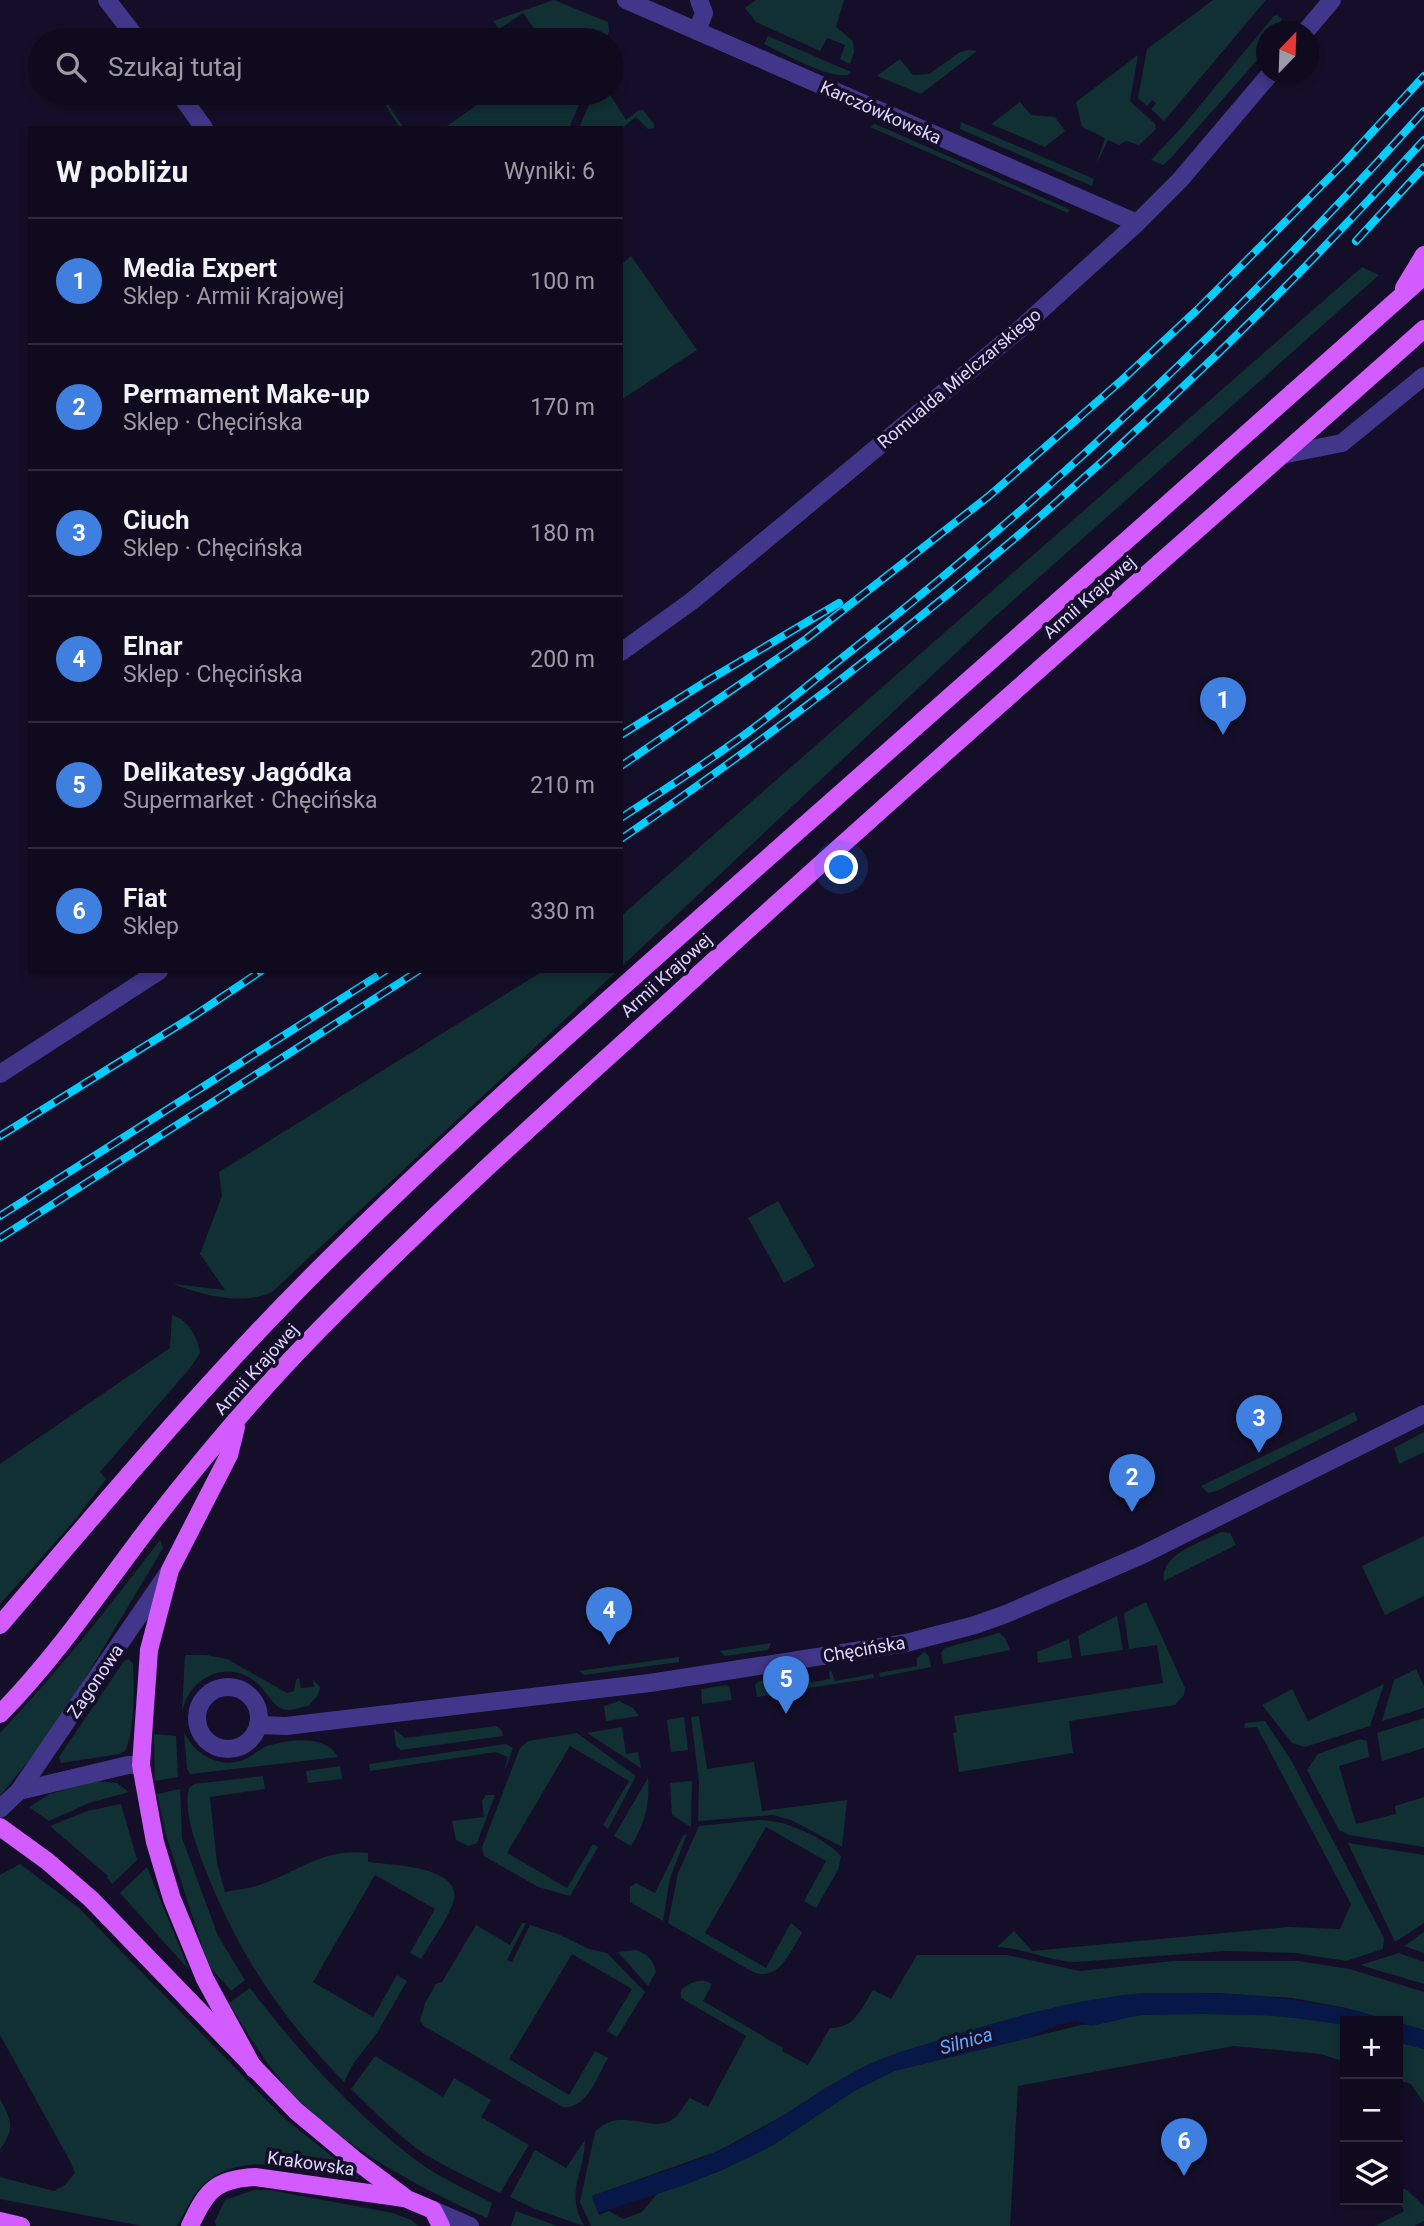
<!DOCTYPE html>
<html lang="pl">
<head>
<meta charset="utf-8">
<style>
	:root { --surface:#100a1e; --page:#1e182b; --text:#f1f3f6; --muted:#9c9aa4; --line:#302b3c; --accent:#0b8043 }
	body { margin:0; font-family:Roboto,sans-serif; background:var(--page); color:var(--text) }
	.controls { position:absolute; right:21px; bottom:21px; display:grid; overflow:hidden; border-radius:0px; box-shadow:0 4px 10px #0003 }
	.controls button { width:63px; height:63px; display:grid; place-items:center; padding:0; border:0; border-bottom:2px solid var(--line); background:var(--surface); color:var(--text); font:35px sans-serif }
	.compass { position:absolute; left:1256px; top:21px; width:63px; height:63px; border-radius:50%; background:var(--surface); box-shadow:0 4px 10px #0003; rotate:23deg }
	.you { position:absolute; left:842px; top:868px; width:24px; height:24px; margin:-18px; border:5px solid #fff; border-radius:50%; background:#1a73e8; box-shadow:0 0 0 10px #1a73e833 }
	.badge { display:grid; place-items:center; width:46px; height:46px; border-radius:50%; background:var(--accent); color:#fff; font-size:23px; font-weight:700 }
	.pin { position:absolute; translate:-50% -58px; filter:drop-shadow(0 2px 4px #0008) }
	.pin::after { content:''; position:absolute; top:37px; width:24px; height:21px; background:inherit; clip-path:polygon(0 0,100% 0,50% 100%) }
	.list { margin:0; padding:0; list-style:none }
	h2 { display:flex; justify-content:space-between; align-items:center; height:91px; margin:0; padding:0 28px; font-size:30px }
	h2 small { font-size:23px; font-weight:400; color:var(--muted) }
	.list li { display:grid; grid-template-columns:46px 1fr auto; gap:21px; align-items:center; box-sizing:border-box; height:126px; padding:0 28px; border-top:2px solid var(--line) }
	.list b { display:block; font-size:26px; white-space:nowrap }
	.list p { margin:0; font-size:23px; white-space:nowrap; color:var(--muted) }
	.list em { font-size:23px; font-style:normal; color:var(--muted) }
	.icon { flex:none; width:38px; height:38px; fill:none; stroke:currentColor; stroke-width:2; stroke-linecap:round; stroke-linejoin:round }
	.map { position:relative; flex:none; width:1424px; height:2226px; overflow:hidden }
	.search { position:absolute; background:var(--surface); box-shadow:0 4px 10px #0003; left:28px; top:28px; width:595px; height:77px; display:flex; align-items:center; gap:18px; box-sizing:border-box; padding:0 24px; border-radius:38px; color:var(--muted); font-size:26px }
	.panel { position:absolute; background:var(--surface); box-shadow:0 4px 10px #0003; left:28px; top:126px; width:595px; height:847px; border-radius:0px }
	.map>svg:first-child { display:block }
	.green { fill:#103033 }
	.water { fill:#071848 }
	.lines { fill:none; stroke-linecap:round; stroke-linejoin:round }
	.minor { stroke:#41368a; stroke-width:18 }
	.major { stroke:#d25cff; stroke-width:18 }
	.rail-casing { stroke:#01cdff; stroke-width:8 }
	.rail { stroke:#150e28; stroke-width:5; stroke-dasharray:16; stroke-linecap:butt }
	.labels { text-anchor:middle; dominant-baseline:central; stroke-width:7; stroke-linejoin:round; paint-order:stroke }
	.street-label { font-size:18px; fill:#ded5ff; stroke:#150e28 }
	.water-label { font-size:19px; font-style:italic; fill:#63a7ff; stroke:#150e28 }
</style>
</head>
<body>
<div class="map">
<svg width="1424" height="2226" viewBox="0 0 1424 2226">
	<rect width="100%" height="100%" fill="#150e28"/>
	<!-- green -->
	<g class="green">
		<path d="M554,0L608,22L609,31L606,40H542L523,13L499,29L493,21Z"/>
		<path d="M756,0H844L836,27L853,41L854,53L850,64L840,59L845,45L827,38L820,51L756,22L745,8Z"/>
		<path d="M1213,0H1266L1164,121L1151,109L1156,103L1152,100L1147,106L1138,98L1147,49Z"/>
		<path d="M1277,15L1282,19L1275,31L1266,32V47L1260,57L1170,159L1163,165L1151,160L1182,127L1273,17Z"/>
		<path d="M768,36L851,72L850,74C834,82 781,52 764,44Z"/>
		<path d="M615,44C616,59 625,71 611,81V54Z"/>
		<path d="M969,50L977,51L921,94L877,76L900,59L913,75L929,74L960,52Z"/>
		<path d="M1138,55L1130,101L1155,124L1156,129L1139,145L1126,141L1119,145L1108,140L1096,165L1105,138L1082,127L1076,102Z"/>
		<path d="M388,93H408L389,106L404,128H400L383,101L382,97Z"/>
		<path d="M494,93H584L569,128H444Z"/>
		<path d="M594,93H609L626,120L639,110H643L654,124V128L648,129L636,117L621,129L579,128Z"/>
		<path d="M1020,102L1031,115L1055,117L1065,131L1045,147L991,124Z"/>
		<path d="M961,122L1094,179L1092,186L960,129Z"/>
		<path d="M875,124L1064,207L1070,210L1068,213L870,127Z"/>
		<path d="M631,256L697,350L621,400V265Z"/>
		<path d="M1362,267L1379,275L990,621L621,967V916Z"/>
		<path d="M543,971H617L272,1292C242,1306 202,1295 173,1284L225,1290L200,1254L222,1196L219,1172Z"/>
		<path d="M778,1201L815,1266L784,1283L748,1218Z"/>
		<path d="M172,1315C188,1320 198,1337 200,1353L190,1368L100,1472L106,1479L75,1520L0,1604V1464L170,1348Z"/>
		<path d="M1354,1412L1358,1420L1217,1491L1208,1493L1201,1486Z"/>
		<path d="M1424,1432V1452L1399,1464L1394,1448Z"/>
		<path d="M1221,1532L1230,1533L1236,1545L1164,1581C1159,1554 1203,1542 1221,1532Z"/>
		<path d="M1424,1536V1596L1385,1615L1362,1566Z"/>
		<path d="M160,1540L163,1548L80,1687L34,1754L0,1796V1733C58,1672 109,1607 160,1540Z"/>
		<path d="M1146,1602L1185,1688L1184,1695L1175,1705L1069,1721L1073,1753L959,1772L953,1733L957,1732L954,1716L1163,1683L1157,1645L1129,1649L1124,1613Z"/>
		<path d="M1117,1616L1123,1650L1081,1656L1078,1636Z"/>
		<path d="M999,1633L1005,1638L1010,1650L943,1664L941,1653L945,1648Z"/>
		<path d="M1069,1639L1072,1658L1038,1663L1037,1652Z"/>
		<path d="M771,1643L768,1650L725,1656L720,1651Z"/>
		<path d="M924,1652L929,1656L931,1667L880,1677L879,1673L917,1666V1658Z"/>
		<path d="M185,1655H206L227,1659L287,1693L294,1691L296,1680L299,1678L301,1688L314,1687L313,1679L320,1687L318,1695L308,1706C300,1707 291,1712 282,1709C271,1704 265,1689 256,1682C227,1658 188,1678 182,1713Z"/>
		<path d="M679,1657V1662L584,1675L579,1671Z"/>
		<path d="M129,1659L133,1664C134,1687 135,1731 125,1751L120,1754L61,1763L59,1757L124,1661Z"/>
		<path d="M1416,1669L1424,1686V1708L1382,1721L1394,1680Z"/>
		<path d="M831,1670L835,1681L873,1674L874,1678L808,1688L807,1683L830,1679L829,1672Z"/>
		<path d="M772,1680L777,1682L779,1687L798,1685V1690L757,1697L755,1685L759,1681Z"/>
		<path d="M1384,1684L1370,1726L1305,1747L1292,1743L1262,1705L1292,1689L1308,1721Z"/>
		<path d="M727,1685L730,1689L732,1700L702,1704L701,1689Z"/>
		<path d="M619,1701L633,1708L639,1716L606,1721L604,1706Z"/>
		<path d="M699,1716L707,1769L754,1762L762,1811L847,1800L842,1847L791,1820L773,1815L698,1821L699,1782L691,1717Z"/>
		<path d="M684,1717L688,1750L671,1752L667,1720Z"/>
		<path d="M1424,1718V1748L1382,1761L1377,1733Z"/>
		<path d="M1265,1721L1291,1760L1384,1938L1383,1949L1346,1961L1295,1953L1226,1951L1075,1962C1048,1961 1024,1948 997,1947L1014,1931L1032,1951L1288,1927L1340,1929L1351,1904L1257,1727L1244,1728L1245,1723Z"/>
		<path d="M496,1726L501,1729L503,1736L401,1750L396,1746L394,1729L405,1738Z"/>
		<path d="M622,1727L626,1754L638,1752L641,1768L587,1733Z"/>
		<path d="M184,1732C194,1754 219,1769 243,1760C252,1757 259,1749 267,1746C289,1739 326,1734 338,1757L190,1774L187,1769Z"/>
		<path d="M577,1733L636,1776L608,1829L603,1825L629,1781L570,1746L507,1853L567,1888L593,1844L598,1847L570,1896L538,1887L484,1856L482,1847L520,1748L528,1741Z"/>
		<path d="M154,1734L176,1736L178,1777L155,1781Z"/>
		<path d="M1360,1739L1367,1741L1369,1757L1339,1766L1356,1824L1396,1814L1395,1806L1424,1797V1847L1349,1835L1339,1830L1307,1770L1318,1754Z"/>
		<path d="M506,1744L513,1748L504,1773L508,1757L496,1752L370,1771L369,1764Z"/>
		<path d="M340,1766L342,1779L308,1783L306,1771Z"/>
		<path d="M263,1776L265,1789L210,1797L217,1863L225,1892C234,1890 244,1889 253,1887C295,1875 320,1847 368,1853V1862C390,1865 466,1866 453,1903C447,1920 431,1942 421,1959L410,1953L435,1909L375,1875L313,1982L373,2017L397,1975L407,1981L377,2033L353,2064L344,2082C280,2016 238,1953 204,1866C196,1844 183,1812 189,1788L194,1784Z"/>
		<path d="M648,1778C650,1805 645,1823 631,1846L614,1836Z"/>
		<path d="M95,1781L117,1783L129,1792L89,1803L49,1821L29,1807L50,1794Z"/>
		<path d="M692,1781L691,1827L672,1815L670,1783Z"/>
		<path d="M180,1789L182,1838L218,1936L245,1980L231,1991C223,1980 213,1973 207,1961L166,1835L157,1794Z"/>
		<path d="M486,1795H495L477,1843L468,1846L456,1840L452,1821L484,1817L482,1801Z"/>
		<path d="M121,1804L137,1860L112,1884L107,1878L108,1876L50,1826L87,1811Z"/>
		<path d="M757,1820C783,1819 824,1837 841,1856L838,1870L816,1908L804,1901L826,1861L766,1827L705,1933L766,1968L791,1923L802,1932L801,1935C789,1953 779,1982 753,1972L668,1923L678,1873L699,1826Z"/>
		<path d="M687,1834L670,1878L663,1921L630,1902V1887L636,1883L655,1893L683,1836Z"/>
		<path d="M1348,1843L1424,1855V1923L1395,1942Z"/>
		<path d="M20,1864L79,1908L283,2117L360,2179C312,2171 243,2147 203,2185C192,2195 185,2213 177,2226H142L0,2199V2177L54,2191L65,2185L75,2173L70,2161L0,2035V1875Z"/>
		<path d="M147,1867L189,1970L120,1893Z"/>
		<path d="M522,1923H526L507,1960L512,1962L530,1925L558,1934L589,1949L607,1953L645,1992L617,2037L607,2031L632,1989L572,1954L509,2059L569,2095L595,2051L608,2058C597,2076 587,2110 563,2107L424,2026L420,2021L425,2003L436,1984L442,1982L476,1925L510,1945Z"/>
		<path d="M1424,1932V1953L1404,1946Z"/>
		<path d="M636,1950C648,1954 653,1960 656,1972L648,1986L618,1952Z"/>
		<path d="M1399,1953L1424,1962V1984L1360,1965Z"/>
		<path d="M917,1955H1007L1080,1971L1174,1961H1298L1350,1969L1424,1992V2030L1346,2008L1293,1998L1216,1993L1123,1995L1009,2020L900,2052L864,2067L826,2088L786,2114L718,2151L592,2196L599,2215L609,2211L623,2219L642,2212L657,2194L720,2171L773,2145L854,2091L894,2071L1081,2025C1103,2026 1123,2016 1145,2015C1212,2011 1280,2013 1345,2025V2062L1321,2054L1233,2046L1018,2086L1010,2226H591L580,2202L595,2132C621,2104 652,2135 673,2119C680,2114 684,2104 690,2098L708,2107L746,2036L681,1998V1990C690,1982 701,1977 712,1984L703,2001L783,2048L782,2051L808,2065L830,2028C854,2029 862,2008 873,1990L891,1999Z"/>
		<path d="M250,1988C298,2051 353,2113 417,2161C440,2178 468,2190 492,2203L487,2218C424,2190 360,2156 309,2110C276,2081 252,2041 229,2003Z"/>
		<path d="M1398,2042L1424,2049V2103L1411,2084L1398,2080Z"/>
		<path d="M375,2056L443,2097L454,2078L491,2100L481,2117L529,2145L500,2193C475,2181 450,2169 426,2155C399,2137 375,2112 351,2089Z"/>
		<path d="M0,2099C12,2121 15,2129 0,2149Z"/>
		<path d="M585,2140C584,2178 565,2189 584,2226L535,2209L510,2197L535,2150L566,2168Z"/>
		<path d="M1398,2187L1407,2190L1424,2206V2221L1414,2226H1375L1404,2211L1398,2197Z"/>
		<path d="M254,2190H269L393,2213L411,2220L419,2226H216L215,2221L225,2200Z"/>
		<path d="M516,2211L557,2226H511Z"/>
	</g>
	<!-- water -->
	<g class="water">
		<path d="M1144,1993C1229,1991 1312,1997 1394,2021H1345V2025L1281,2016L1203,2014L1140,2015L1091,2026L1076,2021L1058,2025L1024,2039L894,2071L854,2091L773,2145L752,2156L688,2184L598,2213L592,2196C633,2181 676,2169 716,2152C769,2129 813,2093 863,2067C886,2056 909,2050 933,2042C1001,2020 1073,1999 1144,1993Z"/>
		<path d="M1398,2022L1424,2030V2049L1398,2042Z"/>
	</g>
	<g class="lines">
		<!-- minor -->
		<g class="minor">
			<path d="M107,0L138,40"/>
			<path d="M626,0L1137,223"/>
			<path d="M697,31L704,13L699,0"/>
			<path d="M1305,32L1332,0"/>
			<path d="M179,93L204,128"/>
			<path d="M1282,455L1342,443L1424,376"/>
			<path d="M621,652L692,601L1020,329L1137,223L1180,180L1270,74"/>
			<path d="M0,1074L159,971"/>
			<circle cx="228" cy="1718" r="31"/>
			<path d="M258,1725L286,1726L650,1683L906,1643L975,1625L1006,1614L1142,1555L1424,1414"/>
			<path d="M19,1791L128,1765H141"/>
			<path d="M0,1809L19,1791L168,1573"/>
			<path d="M433,2210L470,2226"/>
		</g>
		<!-- major -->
		<g class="major">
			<path d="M1404,288L1424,255"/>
			<path d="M236,1427L229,1455L170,1570L149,1650L141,1765L155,1842L172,1899L205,1979L254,2069"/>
			<path d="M0,1625C107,1500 213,1373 330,1258C477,1113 634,977 789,839C1001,652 1213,464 1424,276"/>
			<path d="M0,1714C56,1657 101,1590 149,1527C200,1461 261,1389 319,1330C429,1218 546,1113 662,1008C913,778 1170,555 1424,329"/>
			<path d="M0,1827L47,1861L91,1899L296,2111L355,2160L407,2199L433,2210L441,2226"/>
			<path d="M0,2221L21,2226"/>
			<path d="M190,2226C206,2191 215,2179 255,2177L404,2198"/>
		</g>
		<defs>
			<g id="rail">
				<path d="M1356,241L1424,167"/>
				<path d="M621,735L707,681L839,603"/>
				<path d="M621,766L806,639L989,496L1122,380L1197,310L1341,166L1424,76"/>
				<path d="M621,818C659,793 697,769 733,743C774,714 813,681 852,650C1059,488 1248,307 1424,111"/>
				<path d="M621,839C916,638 1185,405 1424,140"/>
				<path d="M0,1136L195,1015L261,971"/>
				<path d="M0,1216L385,971"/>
				<path d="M0,1238L418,971"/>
			</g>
		</defs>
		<!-- rail casing -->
		<use href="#rail" class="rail-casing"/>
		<!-- rail -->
		<use href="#rail" class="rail"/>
	</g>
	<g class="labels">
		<!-- street labels -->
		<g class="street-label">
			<text transform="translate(881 112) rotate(24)">Karczówkowska</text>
			<text transform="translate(959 378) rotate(-40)">Romualda Mielczarskiego</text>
			<text transform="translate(1089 597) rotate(-41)">Armii Krajowej</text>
			<text transform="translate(666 975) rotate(-42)">Armii Krajowej</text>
			<text transform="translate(256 1369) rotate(-48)">Armii Krajowej</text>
			<text transform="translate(864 1649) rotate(-10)">Chęcińska</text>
			<text transform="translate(95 1681) rotate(-56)">Zagonowa</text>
			<text transform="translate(311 2163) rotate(8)">Krakowska</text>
		</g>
		<!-- water labels -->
		<g class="water-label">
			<text transform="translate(966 2041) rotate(-16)">Silnica</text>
		</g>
	</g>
</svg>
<div class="controls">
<button>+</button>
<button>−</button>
<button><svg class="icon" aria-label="layers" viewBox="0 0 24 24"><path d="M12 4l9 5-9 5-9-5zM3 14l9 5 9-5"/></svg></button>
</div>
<svg class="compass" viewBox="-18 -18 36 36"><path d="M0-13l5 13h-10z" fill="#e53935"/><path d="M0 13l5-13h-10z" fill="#9c9aa4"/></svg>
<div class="you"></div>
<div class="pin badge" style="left:1223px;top:735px;background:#3f7fe0">1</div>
<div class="pin badge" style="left:1132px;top:1512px;background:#3f7fe0">2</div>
<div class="pin badge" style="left:1259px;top:1453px;background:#3f7fe0">3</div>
<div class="pin badge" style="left:609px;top:1645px;background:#3f7fe0">4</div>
<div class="pin badge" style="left:786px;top:1714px;background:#3f7fe0">5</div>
<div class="pin badge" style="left:1184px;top:2176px;background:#3f7fe0">6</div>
<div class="search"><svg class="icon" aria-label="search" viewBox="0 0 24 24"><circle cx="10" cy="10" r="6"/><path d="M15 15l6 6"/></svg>Szukaj tutaj</div>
<section class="panel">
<h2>W pobliżu<small>Wyniki: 6</small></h2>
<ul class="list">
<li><span class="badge" style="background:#3f7fe0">1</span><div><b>Media Expert</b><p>Sklep · Armii Krajowej</p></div><em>100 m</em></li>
<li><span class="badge" style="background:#3f7fe0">2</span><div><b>Permament Make-up</b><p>Sklep · Chęcińska</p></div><em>170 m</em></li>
<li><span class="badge" style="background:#3f7fe0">3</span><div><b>Ciuch</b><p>Sklep · Chęcińska</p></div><em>180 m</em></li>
<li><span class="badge" style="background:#3f7fe0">4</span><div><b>Elnar</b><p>Sklep · Chęcińska</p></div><em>200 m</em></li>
<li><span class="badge" style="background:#3f7fe0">5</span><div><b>Delikatesy Jagódka</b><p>Supermarket · Chęcińska</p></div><em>210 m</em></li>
<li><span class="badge" style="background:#3f7fe0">6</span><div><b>Fiat</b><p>Sklep</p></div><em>330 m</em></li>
</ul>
</section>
</div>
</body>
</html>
